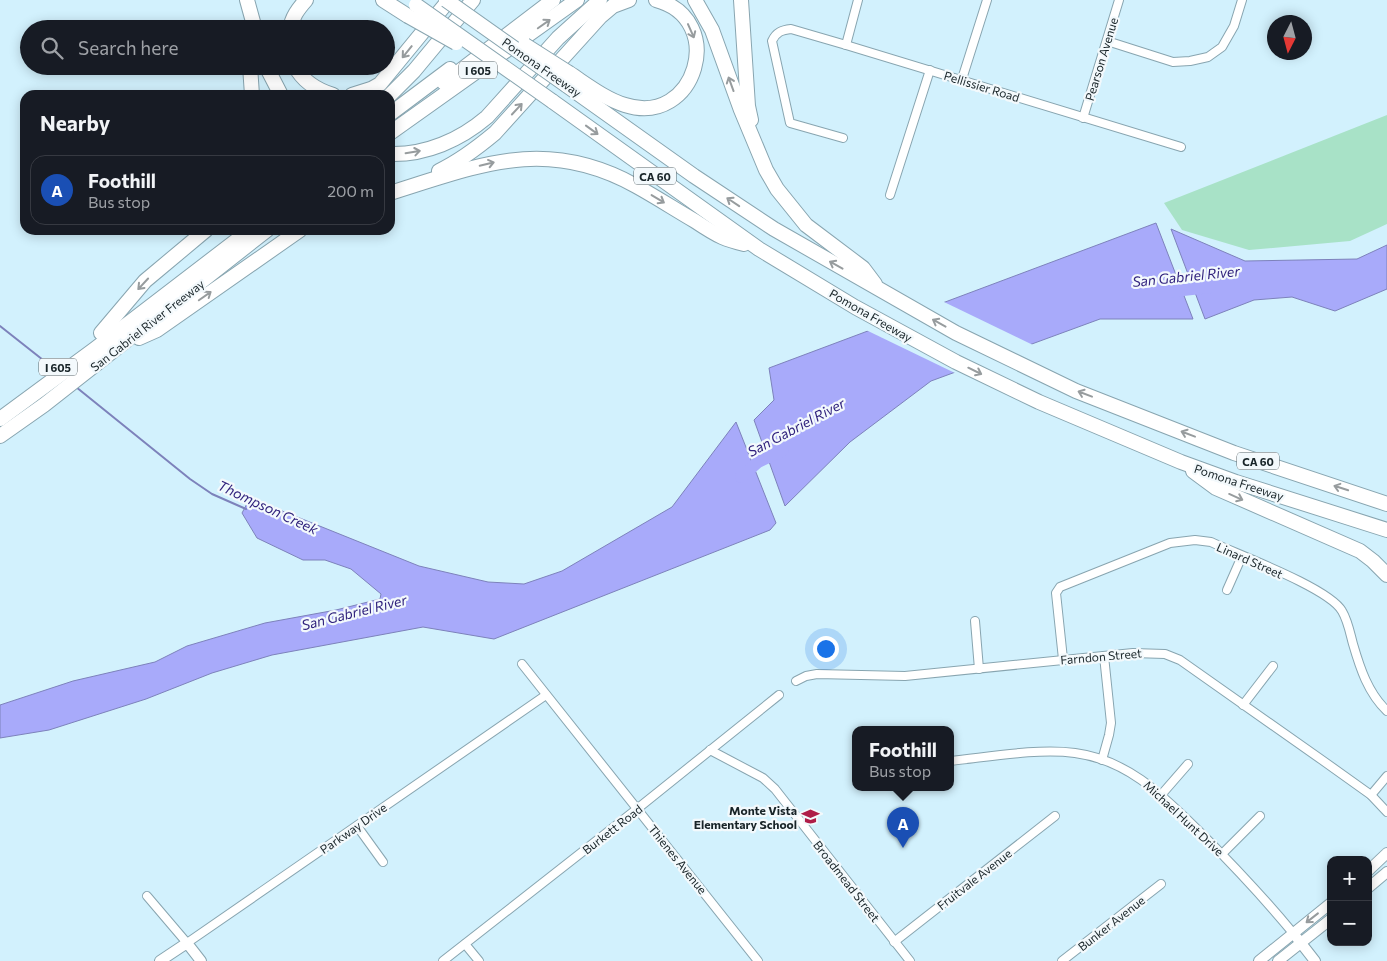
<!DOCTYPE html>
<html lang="en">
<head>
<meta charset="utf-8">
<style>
	:root { --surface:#171b24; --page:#242831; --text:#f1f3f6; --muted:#9ea1a6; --line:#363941; --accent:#d393a8 }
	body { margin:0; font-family:Commissioner,sans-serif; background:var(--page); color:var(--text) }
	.controls { position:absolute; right:15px; bottom:15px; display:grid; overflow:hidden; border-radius:10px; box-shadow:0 2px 12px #0003 }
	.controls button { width:45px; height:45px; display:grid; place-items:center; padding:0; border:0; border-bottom:1px solid var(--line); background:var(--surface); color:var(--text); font:25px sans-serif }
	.compass { position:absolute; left:1267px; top:15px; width:45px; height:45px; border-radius:50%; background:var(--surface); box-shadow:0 2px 12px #0003; rotate:186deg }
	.you { position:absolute; left:825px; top:648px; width:18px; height:18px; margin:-12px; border:4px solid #fff; border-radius:50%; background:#1a73e8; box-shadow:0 0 0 8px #1a73e833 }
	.badge { display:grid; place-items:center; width:32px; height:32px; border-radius:50%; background:var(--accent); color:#fff; font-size:16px; font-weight:700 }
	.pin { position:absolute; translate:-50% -41px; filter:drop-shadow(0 1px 2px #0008) }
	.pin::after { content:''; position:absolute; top:26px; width:18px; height:15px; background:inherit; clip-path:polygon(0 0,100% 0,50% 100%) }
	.popup { position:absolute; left:852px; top:726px; width:102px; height:65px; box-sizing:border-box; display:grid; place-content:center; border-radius:10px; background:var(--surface); filter:drop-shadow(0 1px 4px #0005); font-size:16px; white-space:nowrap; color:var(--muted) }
	.popup b { font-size:19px; color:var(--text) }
	.popup::after { content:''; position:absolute; left:50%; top:100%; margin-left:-10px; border:10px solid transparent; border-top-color:var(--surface) }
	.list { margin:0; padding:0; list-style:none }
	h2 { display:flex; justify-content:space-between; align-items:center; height:65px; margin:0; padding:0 20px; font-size:21px }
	h2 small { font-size:16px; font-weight:400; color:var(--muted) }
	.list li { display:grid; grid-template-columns:32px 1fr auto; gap:15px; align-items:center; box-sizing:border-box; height:70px; margin:0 10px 10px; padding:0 10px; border:1px solid var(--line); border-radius:15px }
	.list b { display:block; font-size:19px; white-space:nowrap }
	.list p { margin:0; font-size:16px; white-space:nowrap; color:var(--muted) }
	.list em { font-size:16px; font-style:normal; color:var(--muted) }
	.icon { flex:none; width:28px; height:28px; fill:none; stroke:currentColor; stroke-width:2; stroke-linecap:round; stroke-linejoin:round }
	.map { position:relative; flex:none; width:1387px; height:961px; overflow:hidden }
	.search { position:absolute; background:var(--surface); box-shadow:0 2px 12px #0003; left:20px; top:20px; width:375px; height:55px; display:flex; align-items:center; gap:12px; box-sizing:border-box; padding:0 18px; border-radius:28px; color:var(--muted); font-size:19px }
	.panel { position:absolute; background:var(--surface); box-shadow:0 2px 12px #0003; left:20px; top:90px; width:375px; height:145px; border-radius:15px }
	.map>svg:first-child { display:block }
	.green { fill:#a8e2c7 }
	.water { fill:#a8aafa; stroke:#7d82bb }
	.pier { fill:#d2f1fd }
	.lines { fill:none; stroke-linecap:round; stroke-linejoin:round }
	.stream { stroke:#7d82bb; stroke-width:2 }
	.river { stroke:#a8aafa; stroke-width:12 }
	.street-casing { stroke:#88a5b0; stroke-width:10 }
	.secondary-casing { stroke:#88a5b0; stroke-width:12 }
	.highway-casing { stroke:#88a5b0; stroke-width:16 }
	.street { stroke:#fff; stroke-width:8 }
	.secondary { stroke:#fff; stroke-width:10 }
	.highway { stroke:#fff; stroke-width:14 }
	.highway-bridge-casing { stroke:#88a5b0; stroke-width:16; stroke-linecap:butt }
	.highway-bridge { stroke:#fff; stroke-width:14 }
	.oneway { stroke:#979c9e }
	.labels { text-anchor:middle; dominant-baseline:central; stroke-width:4.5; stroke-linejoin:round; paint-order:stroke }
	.shield { fill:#f3f9fc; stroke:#5a6468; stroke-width:1 }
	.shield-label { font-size:11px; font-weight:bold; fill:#182428 }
	.street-label { font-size:12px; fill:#182428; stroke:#f3f9fc }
	.poi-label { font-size:12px; font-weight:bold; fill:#182428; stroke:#f3f9fc; text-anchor:end }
	.water-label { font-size:14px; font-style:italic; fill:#30227d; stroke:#f3f9fc }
</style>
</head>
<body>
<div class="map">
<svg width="1387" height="961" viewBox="0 0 1387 961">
	<rect width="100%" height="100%" fill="#d2f1fd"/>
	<!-- green -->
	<path class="green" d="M1387,115V224L1350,241L1249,250L1182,230L1164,203Z"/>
	<!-- water -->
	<g class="water">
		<path d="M1156,223L1193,319H1100L931,381L850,442L785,506L754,420L774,400L769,368Z"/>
		<path d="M1171,229L1245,261L1357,259L1387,245V289L1335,311L1292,297L1254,300L1205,319Z"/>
		<path d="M736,422L776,523L770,530L494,639L423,627L272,655L212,673L146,699L49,730L0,738V705L73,681L155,662L187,646L265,623L336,610L380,599L381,594L351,569L325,560H303L257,538L242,513L250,498L419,566L488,582L524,584L562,571L672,507Z"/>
	</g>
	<!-- pier -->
	<path class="pier" d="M942,301L1033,345L957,374L866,330Z"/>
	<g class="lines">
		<!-- stream -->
		<g class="stream">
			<path d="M0,326L57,371"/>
			<path d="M76,387L190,479L212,494L246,509"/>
		</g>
		<!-- river -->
		<g class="river">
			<path d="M1165,292L1210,287"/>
			<path d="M741,477L758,462L783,450"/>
		</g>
		<defs>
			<g id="street">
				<path d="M1107,41L1173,62L1190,61L1208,57L1222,47L1234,26L1242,0"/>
				<path d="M846,45L858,0"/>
				<path d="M962,79L987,0"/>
				<path d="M1083,118L1119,0"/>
				<path d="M843,138L790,123L772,41C776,32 782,30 791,29L846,45L1181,147"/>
				<path d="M890,195L930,70"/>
				<path d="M1227,590L1242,556"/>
				<path d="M975,621L979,669"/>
				<path d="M1063,659L1056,593L1060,587L1170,543L1195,540L1211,542C1239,555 1329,588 1342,611C1348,621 1350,633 1353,644C1360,668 1368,693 1387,711"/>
				<path d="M522,664L758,961"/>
				<path d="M796,681L806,676L817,674L905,676L1133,653L1165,654L1180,660L1322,760L1371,795L1387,812"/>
				<path d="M1243,705L1273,666"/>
				<path d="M710,750L763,778L775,789L910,961"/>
				<path d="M1102,760L1109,735L1111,723L1104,656"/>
				<path d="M950,761C989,757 1037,748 1075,753C1129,760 1164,797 1201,833C1233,865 1264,898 1293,933"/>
				<path d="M1161,795L1188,764"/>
				<path d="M1371,795L1387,776"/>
				<path d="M357,826L383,862"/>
				<path d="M1222,854L1260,816"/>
				<path d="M147,896L187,943L546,695"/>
				<path d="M894,942L1055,816"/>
				<path d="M465,944L479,961"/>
				<path d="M443,961L637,809L779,695"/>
				<path d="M1062,961L1161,884"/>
			</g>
			<g id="secondary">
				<path d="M1368,871L1387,853"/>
				<path d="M1368,888L1387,872"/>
				<path d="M1297,938L1315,961"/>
				<path d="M160,961L187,943L201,961"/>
				<path d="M1259,961L1331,903"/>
				<path d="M1278,961L1331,919"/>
			</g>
			<g id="highway">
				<path d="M247,0L255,29"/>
				<path d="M383,0L408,16"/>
				<path d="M695,0L712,30L741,110L766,170L777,189L806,225L863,268L875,284"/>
				<path d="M741,0L748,106L751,120"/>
				<path d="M290,29C292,17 298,9 306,0"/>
				<path d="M250,66L252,95"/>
				<path d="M266,66L281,95"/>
				<path d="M295,66C303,82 317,90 333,95"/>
				<path d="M569,73C586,84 605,99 625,105C696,128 728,19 656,0"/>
				<path d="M444,83L553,0"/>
				<path d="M566,85L694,176L774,229L956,333L1076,391L1234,453L1387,504"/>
				<path d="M352,95L371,89L380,84L449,0"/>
				<path d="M390,95L414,71L473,0"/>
				<path d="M552,101L759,249L855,307L956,362L1039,402L1181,462L1236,482L1387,530"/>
				<path d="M390,114L450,69"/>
				<path d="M390,133L577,0"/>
				<path d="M390,154C426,155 460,140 487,117L558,38L600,0"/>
				<path d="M439,171C460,161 477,148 495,133L600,17L613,6L629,0"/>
				<path d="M390,193C480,165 546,136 636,186C656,197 676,210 695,221C704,227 713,233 722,237C729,240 736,242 744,244"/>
				<path d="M101,333L145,281L206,230"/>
				<path d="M139,338L157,330L300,230"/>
				<path d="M0,419L95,349L250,230"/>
				<path d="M0,436L44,405L267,230"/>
				<path d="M1193,471L1216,488L1360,551L1373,561L1387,575"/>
			</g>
		</defs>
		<!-- street casing -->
		<use href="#street" class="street-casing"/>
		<!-- secondary casing -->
		<use href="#secondary" class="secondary-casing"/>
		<!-- highway casing -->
		<use href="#highway" class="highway-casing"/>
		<!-- street -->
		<use href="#street" class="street"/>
		<!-- secondary -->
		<use href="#secondary" class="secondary"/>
		<!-- highway -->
		<use href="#highway" class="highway"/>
		<defs>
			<g id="highway-bridge">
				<path d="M446,0L566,85"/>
				<path d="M416,5L552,101"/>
				<path d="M408,16L456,43"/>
				<path d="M525,45L569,73"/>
			</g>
		</defs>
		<!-- highway-bridge casing -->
		<use href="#highway-bridge" class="highway-bridge-casing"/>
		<!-- highway-bridge -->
		<use href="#highway-bridge" class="highway-bridge"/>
	</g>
	<!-- one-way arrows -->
	<defs><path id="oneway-shaft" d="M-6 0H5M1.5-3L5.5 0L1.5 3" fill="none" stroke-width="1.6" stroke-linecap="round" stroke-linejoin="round" transform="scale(1.25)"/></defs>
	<g class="oneway">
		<use href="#oneway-shaft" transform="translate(544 24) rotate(-35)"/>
		<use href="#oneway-shaft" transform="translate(691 31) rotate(66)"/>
		<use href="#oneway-shaft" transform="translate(407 52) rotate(129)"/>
		<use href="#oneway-shaft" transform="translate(731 84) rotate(-110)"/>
		<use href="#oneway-shaft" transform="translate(517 109) rotate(-47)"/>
		<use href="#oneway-shaft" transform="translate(592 130) rotate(36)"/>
		<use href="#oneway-shaft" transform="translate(413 152) rotate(-9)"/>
		<use href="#oneway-shaft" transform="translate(487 164) rotate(-13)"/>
		<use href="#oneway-shaft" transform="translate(658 199) rotate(31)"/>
		<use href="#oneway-shaft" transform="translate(733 202) rotate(-146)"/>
		<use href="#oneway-shaft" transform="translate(836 265) rotate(-151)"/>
		<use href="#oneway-shaft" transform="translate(143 284) rotate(133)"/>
		<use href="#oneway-shaft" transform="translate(205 296) rotate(-35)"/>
		<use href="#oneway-shaft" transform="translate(939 323) rotate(-151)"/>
		<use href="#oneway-shaft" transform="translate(975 371) rotate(26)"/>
		<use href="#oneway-shaft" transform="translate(1085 394) rotate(-159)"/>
		<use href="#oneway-shaft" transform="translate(1188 434) rotate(-159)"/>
		<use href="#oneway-shaft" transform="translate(1341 488) rotate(-162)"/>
		<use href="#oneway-shaft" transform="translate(1236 497) rotate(24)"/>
		<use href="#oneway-shaft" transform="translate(1312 918) rotate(142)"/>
	</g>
	<!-- icons -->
	<defs>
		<symbol id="school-bare" viewBox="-9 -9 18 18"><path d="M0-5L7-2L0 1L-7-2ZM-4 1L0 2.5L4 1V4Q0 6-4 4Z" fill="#af1d48" stroke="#f3f9fc" stroke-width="2.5" paint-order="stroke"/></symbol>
	</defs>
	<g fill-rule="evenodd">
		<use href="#school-bare" x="798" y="804" width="25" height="25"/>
	</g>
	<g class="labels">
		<!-- shield labels -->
		<g class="shield">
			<rect x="459" y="61.5" width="38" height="17" rx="4"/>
			<rect x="634" y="167.5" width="42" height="17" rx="4"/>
			<rect x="39" y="358.5" width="38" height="17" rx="4"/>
			<rect x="1237" y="452.5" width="42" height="17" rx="4"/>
		</g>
		<g class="shield-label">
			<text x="478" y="70">I 605</text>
			<text x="655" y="176">CA 60</text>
			<text x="58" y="367">I 605</text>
			<text x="1258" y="461">CA 60</text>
		</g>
		<!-- street labels -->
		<g class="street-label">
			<text transform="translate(1101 59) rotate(-73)">Pearson Avenue</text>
			<text transform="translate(542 67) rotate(35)">Pomona Freeway</text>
			<text transform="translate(982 86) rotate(17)">Pellissier Road</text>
			<text transform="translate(871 315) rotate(30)">Pomona Freeway</text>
			<text transform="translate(147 325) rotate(-38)">San Gabriel River Freeway</text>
			<text transform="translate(1239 482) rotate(18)">Pomona Freeway</text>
			<text transform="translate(1250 560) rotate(24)">Linard Street</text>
			<text transform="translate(1101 656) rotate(-5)">Farndon Street</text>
			<text transform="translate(1184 818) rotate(43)">Michael Hunt Drive</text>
			<text transform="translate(353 828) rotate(-35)">Parkway Drive</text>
			<text transform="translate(612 829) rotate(-38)">Burkett Road</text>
			<text transform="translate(678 859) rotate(51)">Thienes Avenue</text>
			<text transform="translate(974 879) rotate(-38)">Fruitvale Avenue</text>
			<text transform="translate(847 881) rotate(52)">Broadmead Street</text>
			<text transform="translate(1111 923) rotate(-38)">Bunker Avenue</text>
		</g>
		<!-- poi labels -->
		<g class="poi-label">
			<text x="797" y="810">Monte Vista<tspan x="797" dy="14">Elementary School</tspan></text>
		</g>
		<!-- water labels -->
		<g class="water-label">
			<text transform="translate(1186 276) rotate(-6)">San Gabriel River</text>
			<text transform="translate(796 427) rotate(-28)">San Gabriel River</text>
			<text transform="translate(268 507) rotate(25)">Thompson Creek</text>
			<text transform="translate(354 612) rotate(-14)">San Gabriel River</text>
		</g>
	</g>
</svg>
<div class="controls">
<button>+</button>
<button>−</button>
</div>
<svg class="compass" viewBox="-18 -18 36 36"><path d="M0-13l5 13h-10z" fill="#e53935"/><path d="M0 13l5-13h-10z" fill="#9ea1a6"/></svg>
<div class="you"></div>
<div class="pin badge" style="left:903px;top:848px;background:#1a4fb4">A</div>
<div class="popup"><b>Foothill</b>Bus stop</div>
<div class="search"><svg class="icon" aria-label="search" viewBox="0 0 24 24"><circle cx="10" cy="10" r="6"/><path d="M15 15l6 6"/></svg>Search here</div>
<section class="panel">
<h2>Nearby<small></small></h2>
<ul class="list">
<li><span class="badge" style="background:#1a4fb4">A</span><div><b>Foothill</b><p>Bus stop</p></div><em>200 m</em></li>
</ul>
</section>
</div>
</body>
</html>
